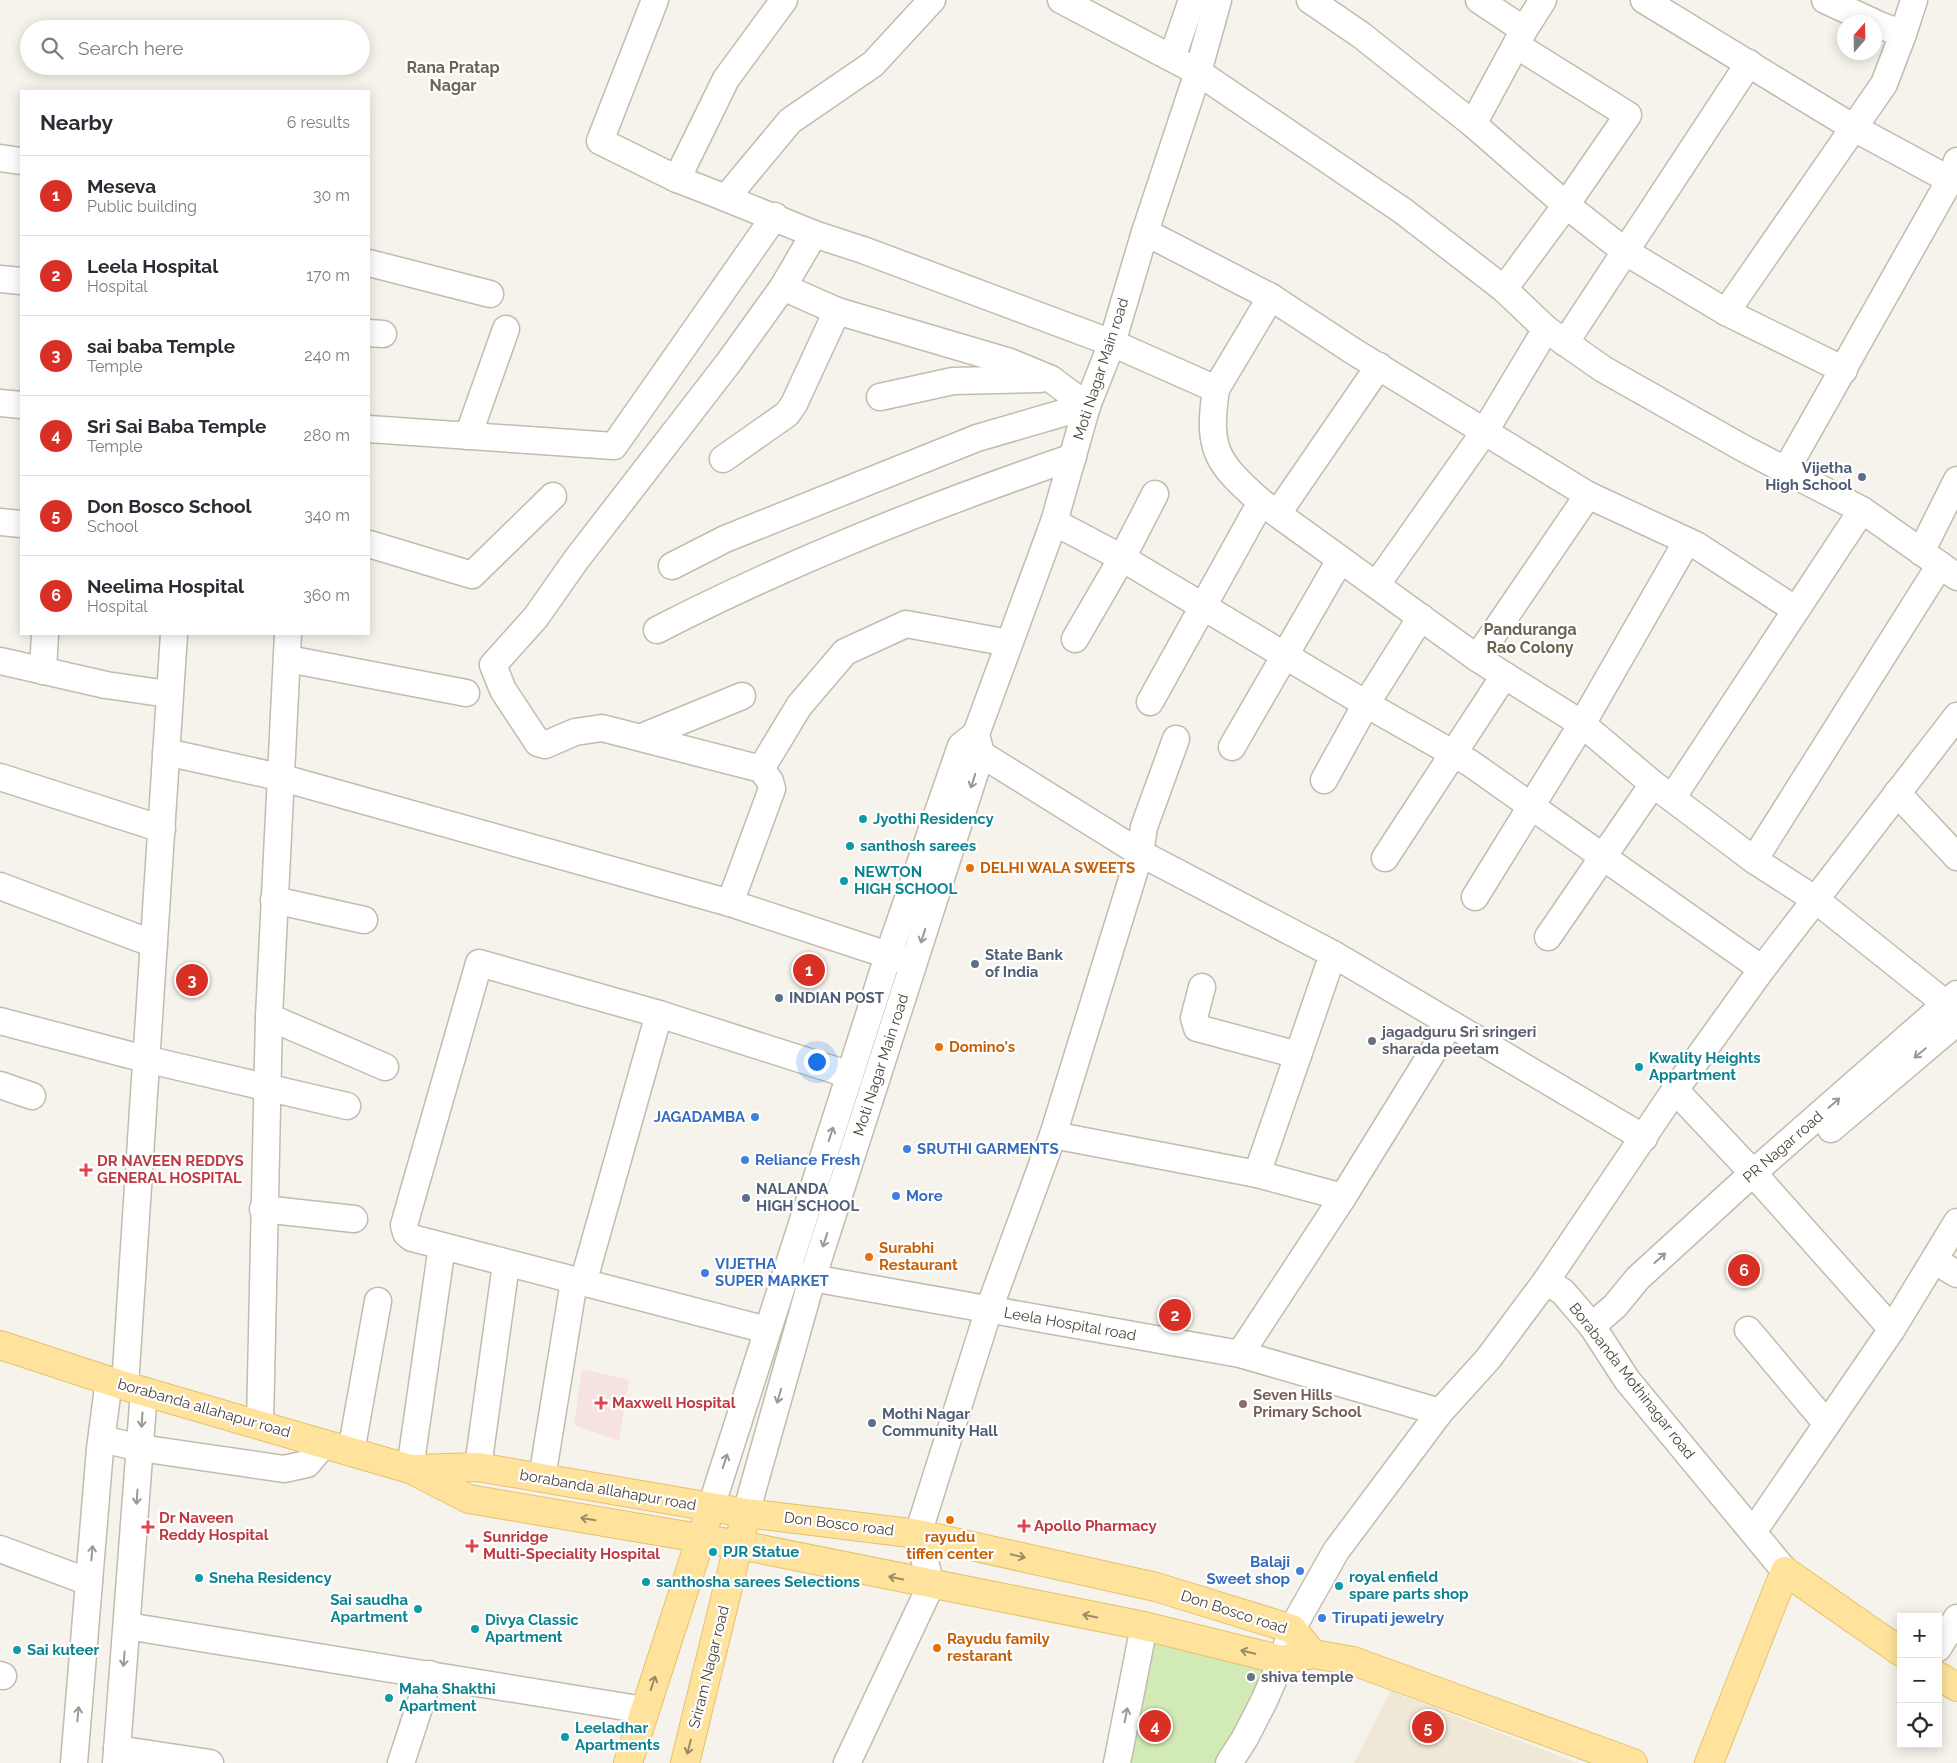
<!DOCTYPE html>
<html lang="en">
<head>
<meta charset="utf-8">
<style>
	:root { --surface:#fff; --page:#f7f7f7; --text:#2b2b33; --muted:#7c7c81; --line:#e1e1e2; --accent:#d93025 }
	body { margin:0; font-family:Raleway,sans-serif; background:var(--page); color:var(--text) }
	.controls { position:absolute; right:15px; bottom:15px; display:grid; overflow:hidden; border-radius:0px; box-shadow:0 2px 12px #0003 }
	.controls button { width:45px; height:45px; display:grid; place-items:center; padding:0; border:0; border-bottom:1px solid var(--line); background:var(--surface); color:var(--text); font:25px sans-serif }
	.compass { position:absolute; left:1837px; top:15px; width:45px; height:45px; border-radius:50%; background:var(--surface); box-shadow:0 2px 12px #0003; rotate:20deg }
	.you { position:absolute; left:816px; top:1061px; width:18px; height:18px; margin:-12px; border:4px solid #fff; border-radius:50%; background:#1a73e8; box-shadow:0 0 0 8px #1a73e833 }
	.badge { display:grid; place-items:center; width:32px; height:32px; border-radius:50%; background:var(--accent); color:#fff; font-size:16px; font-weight:700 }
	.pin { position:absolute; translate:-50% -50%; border:2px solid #fff; box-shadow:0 1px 5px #0006 }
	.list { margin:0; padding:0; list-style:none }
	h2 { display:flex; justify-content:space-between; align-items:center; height:65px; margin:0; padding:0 20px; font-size:21px }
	h2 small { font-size:16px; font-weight:400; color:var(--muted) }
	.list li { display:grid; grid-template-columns:32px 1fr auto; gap:15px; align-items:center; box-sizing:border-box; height:80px; padding:0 20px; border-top:1px solid var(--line) }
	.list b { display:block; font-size:19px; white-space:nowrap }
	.list p { margin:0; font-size:16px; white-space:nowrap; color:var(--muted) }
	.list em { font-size:16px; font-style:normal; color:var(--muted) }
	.icon { flex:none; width:28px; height:28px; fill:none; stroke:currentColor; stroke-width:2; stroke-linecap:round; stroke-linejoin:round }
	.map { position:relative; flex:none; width:1957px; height:1763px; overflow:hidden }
	.search { position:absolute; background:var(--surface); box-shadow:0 2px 12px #0003; left:20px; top:20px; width:350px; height:55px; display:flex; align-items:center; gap:12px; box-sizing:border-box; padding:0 18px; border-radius:28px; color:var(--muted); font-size:19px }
	.panel { position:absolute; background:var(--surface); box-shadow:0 2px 12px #0003; left:20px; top:90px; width:350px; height:545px; border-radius:0px }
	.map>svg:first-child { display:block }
	.education { fill:#efe8d6 }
	.medical { fill:#f6e3e0 }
	.green { fill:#d2eab5 }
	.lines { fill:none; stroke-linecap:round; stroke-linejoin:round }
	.minor-casing { stroke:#c2bbae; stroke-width:29 }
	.major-casing { stroke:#e6c16a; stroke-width:30 }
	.minor { stroke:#fff; stroke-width:26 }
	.major { stroke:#ffe39c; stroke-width:28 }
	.oneway { stroke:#9c9892 }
	.oneway2 { stroke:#9c8c66 }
	.service-dot { fill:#5c6f8a; stroke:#fff; stroke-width:2 }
	.culture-dot { fill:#0f9aa8; stroke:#fff; stroke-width:2 }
	.food-dot { fill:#e8710a; stroke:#fff; stroke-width:2 }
	.worship-dot { fill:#6b7280; stroke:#fff; stroke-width:2 }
	.shop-dot { fill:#3f7fe0; stroke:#fff; stroke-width:2 }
	.health-dot { fill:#e0444e; stroke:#fff; stroke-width:2 }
	.education-dot { fill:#8d6e63; stroke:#fff; stroke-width:2 }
	.labels { text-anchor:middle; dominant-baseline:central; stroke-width:4.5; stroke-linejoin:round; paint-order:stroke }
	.street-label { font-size:15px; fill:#4b4439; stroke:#fff }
	.service-label { font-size:15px; font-weight:bold; fill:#4e5e75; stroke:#fff; text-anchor:start }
	.culture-label { font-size:15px; font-weight:bold; fill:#0d838f; stroke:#fff; text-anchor:start }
	.food-label { font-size:15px; font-weight:bold; fill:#c56008; stroke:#fff; text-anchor:start }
	.worship-label { font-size:15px; font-weight:bold; fill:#5b616d; stroke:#fff; text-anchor:start }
	.shop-label { font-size:15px; font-weight:bold; fill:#366cbe; stroke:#fff; text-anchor:start }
	.health-label { font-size:15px; font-weight:bold; fill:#be3a42; stroke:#fff; text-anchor:start }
	.education-label { font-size:15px; font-weight:bold; fill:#785e54; stroke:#fff; text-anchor:start }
	.neighbourhood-label { font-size:16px; font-weight:bold; fill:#6e6250; stroke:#fff }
</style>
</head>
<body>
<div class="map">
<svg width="1957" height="1763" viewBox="0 0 1957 1763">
	<rect width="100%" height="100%" fill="#f6f3ec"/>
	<!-- education -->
	<path class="education" d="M1390,1691L1578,1763H1354Z"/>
	<!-- medical -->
	<path class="medical" d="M582,1369L629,1380L619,1441L574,1425Z"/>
	<!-- green -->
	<path class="green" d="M1153,1640L1266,1666L1230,1740L1215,1763H1129Z"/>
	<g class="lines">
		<defs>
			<g id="minor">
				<path d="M655,0L600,141L677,179L726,198"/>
				<path d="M932,0L873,64L790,121L726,198L814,234L863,250L1112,343L1216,389C1207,450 1216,462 1261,502L1477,658L1582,724L1653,784L1754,860L1816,900L1946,1004L1957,1015"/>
				<path d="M1061,0L1198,72L1403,211L1504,289L1546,329L1603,369L1741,447L1862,510L1957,577"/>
				<path d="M1310,0L1361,35L1473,124L1566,205L1626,252L1726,312L1844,370"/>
				<path d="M1479,0L1524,30"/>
				<path d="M1644,0L1854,128L1950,180"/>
				<path d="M1825,0L1873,22"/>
				<path d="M1903,34L1914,0"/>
				<path d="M1172,58L1192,0"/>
				<path d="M1473,124L1524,30L1543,0"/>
				<path d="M0,158L21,161"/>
				<path d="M677,179L726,79L784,0"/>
				<path d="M1145,232L1271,297L1353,351L1588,495L1477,658"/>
				<path d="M369,263L490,294"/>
				<path d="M0,279L21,281"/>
				<path d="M1504,289L1566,205L1628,115L1516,45"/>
				<path d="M837,311L1010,362L1051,379L1087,406"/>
				<path d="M1726,312L1884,84L1903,34L1874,23"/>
				<path d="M369,333L383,334"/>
				<path d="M1565,343L1749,63"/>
				<path d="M1216,389L1271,297"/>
				<path d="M880,397L953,381L1040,379"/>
				<path d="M0,403L21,405"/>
				<path d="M369,429L614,446L775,216"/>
				<path d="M468,436L506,329"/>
				<path d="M723,459L787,414L794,404L837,311L783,287"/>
				<path d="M1786,470L1950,180L1957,161"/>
				<path d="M1588,495L1696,545L1796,610"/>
				<path d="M1278,513L1379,366"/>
				<path d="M0,522L21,524"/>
				<path d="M1054,522L1122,558L1366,704L1470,763L1762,969"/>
				<path d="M369,544L472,575L553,496"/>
				<path d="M1921,552L1957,480"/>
				<path d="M672,566L725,539L977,438L1087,406"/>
				<path d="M1377,584L1485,431L1546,329"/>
				<path d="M657,630C791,561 930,506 1073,457"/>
				<path d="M1075,639L1122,558L1155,494"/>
				<path d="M288,659L466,693"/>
				<path d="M0,661L106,685L168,694"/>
				<path d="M43,671L45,634"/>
				<path d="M1150,702L1261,502"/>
				<path d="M642,737L742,696"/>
				<path d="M1232,747L1340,560"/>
				<path d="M967,748L981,754L1140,853L1333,954L1644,1138"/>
				<path d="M166,752L279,777L730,903L906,961"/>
				<path d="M761,769L799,706L845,652L906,624L1009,643"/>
				<path d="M0,777L162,829"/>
				<path d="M1324,780L1366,704L1421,617"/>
				<path d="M1897,793L1957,857"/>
				<path d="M1672,798L1862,510"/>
				<path d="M1385,858L1504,676"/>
				<path d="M1754,860L1940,565"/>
				<path d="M0,886L154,944"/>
				<path d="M1475,897L1582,724L1687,541"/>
				<path d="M274,900L364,920"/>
				<path d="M730,903L772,789L770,781L761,769L602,728L575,732L545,745L538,743L503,690L493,665L536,617L576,560L729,362L783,287L814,234"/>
				<path d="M1548,937L1653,784"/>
				<path d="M1202,987L1194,1018L1197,1028L1298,1055"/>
				<path d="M269,1017L385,1067"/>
				<path d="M0,1021L145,1059L347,1106"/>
				<path d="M0,1085L32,1096"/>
				<path d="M1675,1090L1753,1173L1892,1329"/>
				<path d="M1831,1129L1957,1022"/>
				<path d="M1053,1135L1257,1174L1333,954"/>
				<path d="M1343,1197L1450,1024"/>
				<path d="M263,1209L354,1219"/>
				<path d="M1935,1261L1957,1274"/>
				<path d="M795,1275L1240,1354L1440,1412"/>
				<path d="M1546,1281L1563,1292L1592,1326L1627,1380L1785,1571"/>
				<path d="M583,1283L659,1014"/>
				<path d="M1592,1326L1615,1306L1638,1278L1753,1173L1957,994"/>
				<path d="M767,1330L412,1238L406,1233L404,1225L479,963L659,1014L850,1075"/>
				<path d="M1748,1330L1827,1424"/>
				<path d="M1240,1354L1343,1197L1257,1174"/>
				<path d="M125,1386L174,634"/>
				<path d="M260,1424L269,1017L288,634"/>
				<path d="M102,1439L140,1448L284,1469L307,1464L324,1444"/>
				<path d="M351,1452L378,1301"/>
				<path d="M478,1467L506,1264"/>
				<path d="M410,1469L442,1246"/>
				<path d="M542,1478L574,1281"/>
				<path d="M711,1507L888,956L961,746L976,734L1054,522L1087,406L1112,343L1145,232L1198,72L1218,0"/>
				<path d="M746,1513L812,1279L981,754L976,734"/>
				<path d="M1753,1532L1892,1329L1957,1222"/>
				<path d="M0,1549L89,1582"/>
				<path d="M127,1626L644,1710"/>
				<path d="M1938,1648L1957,1618"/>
				<path d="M0,1675L3,1676"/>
				<path d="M117,1749L210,1763"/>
				<path d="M74,1763L100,1449L109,1380"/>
				<path d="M116,1763L144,1391"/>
				<path d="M401,1763L430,1674"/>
				<path d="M847,1763L931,1585L918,1534L989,1309L1053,1135L1140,853L1144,827L1176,739"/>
				<path d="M1117,1763L1144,1626"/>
				<path d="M1229,1763L1245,1738L1264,1701L1282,1660L1292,1629L1336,1551L1440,1412L1488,1359L1546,1281L1675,1090L1762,969L1957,716"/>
			</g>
			<g id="major">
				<path d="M0,1345L125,1386L410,1469L469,1499L740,1545L1144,1626L1282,1660L1313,1654L1353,1661L1633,1763"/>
				<path d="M414,1469L478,1467L746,1513L918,1534L1156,1587L1292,1629L1313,1654"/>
				<path d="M1938,1676L1957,1687"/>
				<path d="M628,1763L706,1522"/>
				<path d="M685,1763L743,1526"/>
				<path d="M1709,1763L1785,1571L1901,1652"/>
			</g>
		</defs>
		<!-- minor casing -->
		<use href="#minor" class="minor-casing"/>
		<!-- major casing -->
		<use href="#major" class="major-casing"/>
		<!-- minor -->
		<use href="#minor" class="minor"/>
		<!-- major -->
		<use href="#major" class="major"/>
	</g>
	<!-- one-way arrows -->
	<defs><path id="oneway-shaft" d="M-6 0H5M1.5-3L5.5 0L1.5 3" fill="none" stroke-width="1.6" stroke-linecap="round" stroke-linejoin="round" transform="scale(1.25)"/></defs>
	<g class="oneway">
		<use href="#oneway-shaft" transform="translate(973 781) rotate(108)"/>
		<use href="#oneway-shaft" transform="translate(923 936) rotate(108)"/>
		<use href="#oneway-shaft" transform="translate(1920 1053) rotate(140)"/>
		<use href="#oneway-shaft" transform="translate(1834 1103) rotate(-41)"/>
		<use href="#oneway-shaft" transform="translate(831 1134) rotate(-72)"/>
		<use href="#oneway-shaft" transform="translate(825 1240) rotate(108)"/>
		<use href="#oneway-shaft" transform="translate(1660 1258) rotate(-42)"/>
		<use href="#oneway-shaft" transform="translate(779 1396) rotate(106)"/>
		<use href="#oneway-shaft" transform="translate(142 1420) rotate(94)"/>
		<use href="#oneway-shaft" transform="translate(725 1461) rotate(-72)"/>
		<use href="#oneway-shaft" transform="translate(137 1497) rotate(94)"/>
		<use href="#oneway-shaft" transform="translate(92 1553) rotate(-85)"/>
		<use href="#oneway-shaft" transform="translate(124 1659) rotate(95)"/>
		<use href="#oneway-shaft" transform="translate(78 1714) rotate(-85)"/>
		<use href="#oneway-shaft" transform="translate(1126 1715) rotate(-79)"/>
	</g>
	<g class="oneway2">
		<use href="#oneway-shaft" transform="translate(588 1519) rotate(-170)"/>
		<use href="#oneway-shaft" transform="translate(1018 1556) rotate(13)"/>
		<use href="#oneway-shaft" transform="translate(896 1578) rotate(-168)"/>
		<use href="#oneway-shaft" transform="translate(1090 1616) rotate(-169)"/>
		<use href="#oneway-shaft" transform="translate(1248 1652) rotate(-166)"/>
		<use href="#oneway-shaft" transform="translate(653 1683) rotate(-72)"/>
		<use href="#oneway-shaft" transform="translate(689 1747) rotate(104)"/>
	</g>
	<!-- markers -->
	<g class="service-dot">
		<circle cx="1862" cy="477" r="5"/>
		<circle cx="975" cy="964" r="5"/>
		<circle cx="779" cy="998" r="5"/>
		<circle cx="746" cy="1198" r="5"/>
		<circle cx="872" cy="1423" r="5"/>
	</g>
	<g class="culture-dot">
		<circle cx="863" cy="819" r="5"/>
		<circle cx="850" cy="846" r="5"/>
		<circle cx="844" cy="881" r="5"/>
		<circle cx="1639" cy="1067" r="5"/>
		<circle cx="713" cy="1552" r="5"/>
		<circle cx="199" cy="1578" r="5"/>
		<circle cx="646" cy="1582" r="5"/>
		<circle cx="1339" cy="1586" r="5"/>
		<circle cx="418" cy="1609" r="5"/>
		<circle cx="475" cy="1629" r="5"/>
		<circle cx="17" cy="1650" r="5"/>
		<circle cx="389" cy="1698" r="5"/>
		<circle cx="565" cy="1737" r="5"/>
	</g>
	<g class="food-dot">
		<circle cx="970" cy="868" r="5"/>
		<circle cx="939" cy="1047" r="5"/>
		<circle cx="869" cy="1257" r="5"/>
		<circle cx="950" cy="1520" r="5"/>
		<circle cx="937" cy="1648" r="5"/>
	</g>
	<g class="worship-dot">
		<circle cx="1372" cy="1041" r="5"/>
		<circle cx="1251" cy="1677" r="5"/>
	</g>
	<g class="shop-dot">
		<circle cx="755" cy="1117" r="5"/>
		<circle cx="907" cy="1149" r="5"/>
		<circle cx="745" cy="1160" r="5"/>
		<circle cx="896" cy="1196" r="5"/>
		<circle cx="705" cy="1273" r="5"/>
		<circle cx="1300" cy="1571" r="5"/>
		<circle cx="1322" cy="1618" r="5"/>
	</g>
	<g class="health-dot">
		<path d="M83.5 1162.5h5v5h5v5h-5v5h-5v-5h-5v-5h5z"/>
		<path d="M598.5 1395.5h5v5h5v5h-5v5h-5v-5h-5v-5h5z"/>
		<path d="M1021.5 1518.5h5v5h5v5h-5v5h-5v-5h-5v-5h5z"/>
		<path d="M145.5 1519.5h5v5h5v5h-5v5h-5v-5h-5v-5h5z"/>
		<path d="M469.5 1538.5h5v5h5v5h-5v5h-5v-5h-5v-5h5z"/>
	</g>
	<circle class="education-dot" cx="1243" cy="1404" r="5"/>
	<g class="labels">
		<!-- street labels -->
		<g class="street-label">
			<text transform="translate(1101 369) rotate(-72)">Moti Nagar Main road</text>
			<text transform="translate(881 1065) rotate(-72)">Moti Nagar Main road</text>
			<text transform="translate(1783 1147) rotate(-41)">PR Nagar road</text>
			<text transform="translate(1070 1324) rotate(10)">Leela Hospital road</text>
			<text transform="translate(1632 1381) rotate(52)">Borabanda Mothinagar road</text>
			<text transform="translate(204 1408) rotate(16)">borabanda allahapur road</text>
			<text transform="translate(608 1490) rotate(10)">borabanda allahapur road</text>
			<text transform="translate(839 1524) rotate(7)">Don Bosco road</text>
			<text transform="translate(1234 1612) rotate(18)">Don Bosco road</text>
			<text transform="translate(709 1667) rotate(-76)">Sriram Nagar road</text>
		</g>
		<!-- service labels -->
		<g class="service-label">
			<text x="1852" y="468" text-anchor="end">Vijetha<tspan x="1852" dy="17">High School</tspan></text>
			<text x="985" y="955">State Bank<tspan x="985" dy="17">of India</tspan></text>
			<text x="789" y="998">INDIAN POST</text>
			<text x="756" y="1189">NALANDA<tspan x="756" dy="17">HIGH SCHOOL</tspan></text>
			<text x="882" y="1414">Mothi Nagar<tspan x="882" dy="17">Community Hall</tspan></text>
		</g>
		<!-- culture labels -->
		<g class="culture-label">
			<text x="873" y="819">Jyothi Residency</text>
			<text x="860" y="846">santhosh sarees</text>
			<text x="854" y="872">NEWTON<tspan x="854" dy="17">HIGH SCHOOL</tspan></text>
			<text x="1649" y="1058">Kwality Heights<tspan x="1649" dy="17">Appartment</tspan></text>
			<text x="723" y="1552">PJR Statue</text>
			<text x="1349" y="1577">royal enfield<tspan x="1349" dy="17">spare parts shop</tspan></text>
			<text x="209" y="1578">Sneha Residency</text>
			<text x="656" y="1582">santhosha sarees Selections</text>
			<text x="408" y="1600" text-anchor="end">Sai saudha<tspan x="408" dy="17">Apartment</tspan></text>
			<text x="485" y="1620">Divya Classic<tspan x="485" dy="17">Apartment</tspan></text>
			<text x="27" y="1650">Sai kuteer</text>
			<text x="399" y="1689">Maha Shakthi<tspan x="399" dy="17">Apartment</tspan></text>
			<text x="575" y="1728">Leeladhar<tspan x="575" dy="17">Apartments</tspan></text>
		</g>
		<!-- food labels -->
		<g class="food-label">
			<text x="980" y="868">DELHI WALA SWEETS</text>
			<text x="949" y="1047">Domino's</text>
			<text x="879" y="1248">Surabhi<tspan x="879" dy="17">Restaurant</tspan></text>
			<text x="950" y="1537" text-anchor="middle">rayudu<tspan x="950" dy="17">tiffen center</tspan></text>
			<text x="947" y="1639">Rayudu family<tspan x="947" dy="17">restarant</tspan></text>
		</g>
		<!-- worship labels -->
		<g class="worship-label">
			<text x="1382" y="1032">jagadguru Sri sringeri<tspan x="1382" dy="17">sharada peetam</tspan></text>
			<text x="1261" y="1677">shiva temple</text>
		</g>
		<!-- shop labels -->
		<g class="shop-label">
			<text x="745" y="1117" text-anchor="end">JAGADAMBA</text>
			<text x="917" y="1149">SRUTHI GARMENTS</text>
			<text x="755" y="1160">Reliance Fresh</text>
			<text x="906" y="1196">More</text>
			<text x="715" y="1264">VIJETHA<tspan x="715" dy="17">SUPER MARKET</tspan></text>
			<text x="1290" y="1562" text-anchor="end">Balaji<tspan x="1290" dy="17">Sweet shop</tspan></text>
			<text x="1332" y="1618">Tirupati jewelry</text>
		</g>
		<!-- health labels -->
		<g class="health-label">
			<text x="97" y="1161">DR NAVEEN REDDYS<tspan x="97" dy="17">GENERAL HOSPITAL</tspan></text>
			<text x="612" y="1403">Maxwell Hospital</text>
			<text x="159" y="1518">Dr Naveen<tspan x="159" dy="17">Reddy Hospital</tspan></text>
			<text x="1034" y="1526">Apollo Pharmacy</text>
			<text x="483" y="1537">Sunridge<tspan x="483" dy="17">Multi-Speciality Hospital</tspan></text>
		</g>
		<!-- education labels -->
		<g class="education-label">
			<text x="1253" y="1395">Seven Hills<tspan x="1253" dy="17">Primary School</tspan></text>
		</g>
		<!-- neighbourhood labels -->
		<g class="neighbourhood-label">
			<text x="453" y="67">Rana Pratap<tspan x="453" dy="18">Nagar</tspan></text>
			<text x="1530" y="629">Panduranga<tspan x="1530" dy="18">Rao Colony</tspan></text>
		</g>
	</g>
</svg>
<div class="controls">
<button>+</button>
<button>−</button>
<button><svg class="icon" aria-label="locate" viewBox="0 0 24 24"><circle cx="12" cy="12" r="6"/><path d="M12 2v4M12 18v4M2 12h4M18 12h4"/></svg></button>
</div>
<svg class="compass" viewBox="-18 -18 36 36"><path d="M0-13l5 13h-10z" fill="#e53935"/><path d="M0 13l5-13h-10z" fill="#7c7c81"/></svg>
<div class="you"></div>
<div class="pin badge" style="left:809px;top:970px">1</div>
<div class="pin badge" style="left:1175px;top:1315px">2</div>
<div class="pin badge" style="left:192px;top:980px">3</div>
<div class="pin badge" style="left:1155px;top:1726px">4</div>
<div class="pin badge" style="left:1428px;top:1727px">5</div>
<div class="pin badge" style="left:1744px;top:1270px">6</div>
<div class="search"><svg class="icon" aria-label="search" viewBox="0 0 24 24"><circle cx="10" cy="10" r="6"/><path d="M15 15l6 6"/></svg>Search here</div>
<section class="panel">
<h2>Nearby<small>6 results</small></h2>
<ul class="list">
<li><span class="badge">1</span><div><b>Meseva</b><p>Public building</p></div><em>30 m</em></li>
<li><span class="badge">2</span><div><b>Leela Hospital</b><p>Hospital</p></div><em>170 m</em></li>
<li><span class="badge">3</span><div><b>sai baba Temple</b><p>Temple</p></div><em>240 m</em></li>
<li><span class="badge">4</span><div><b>Sri Sai Baba Temple</b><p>Temple</p></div><em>280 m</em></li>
<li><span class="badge">5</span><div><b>Don Bosco School</b><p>School</p></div><em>340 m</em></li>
<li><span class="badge">6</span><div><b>Neelima Hospital</b><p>Hospital</p></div><em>360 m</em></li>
</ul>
</section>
</div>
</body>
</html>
